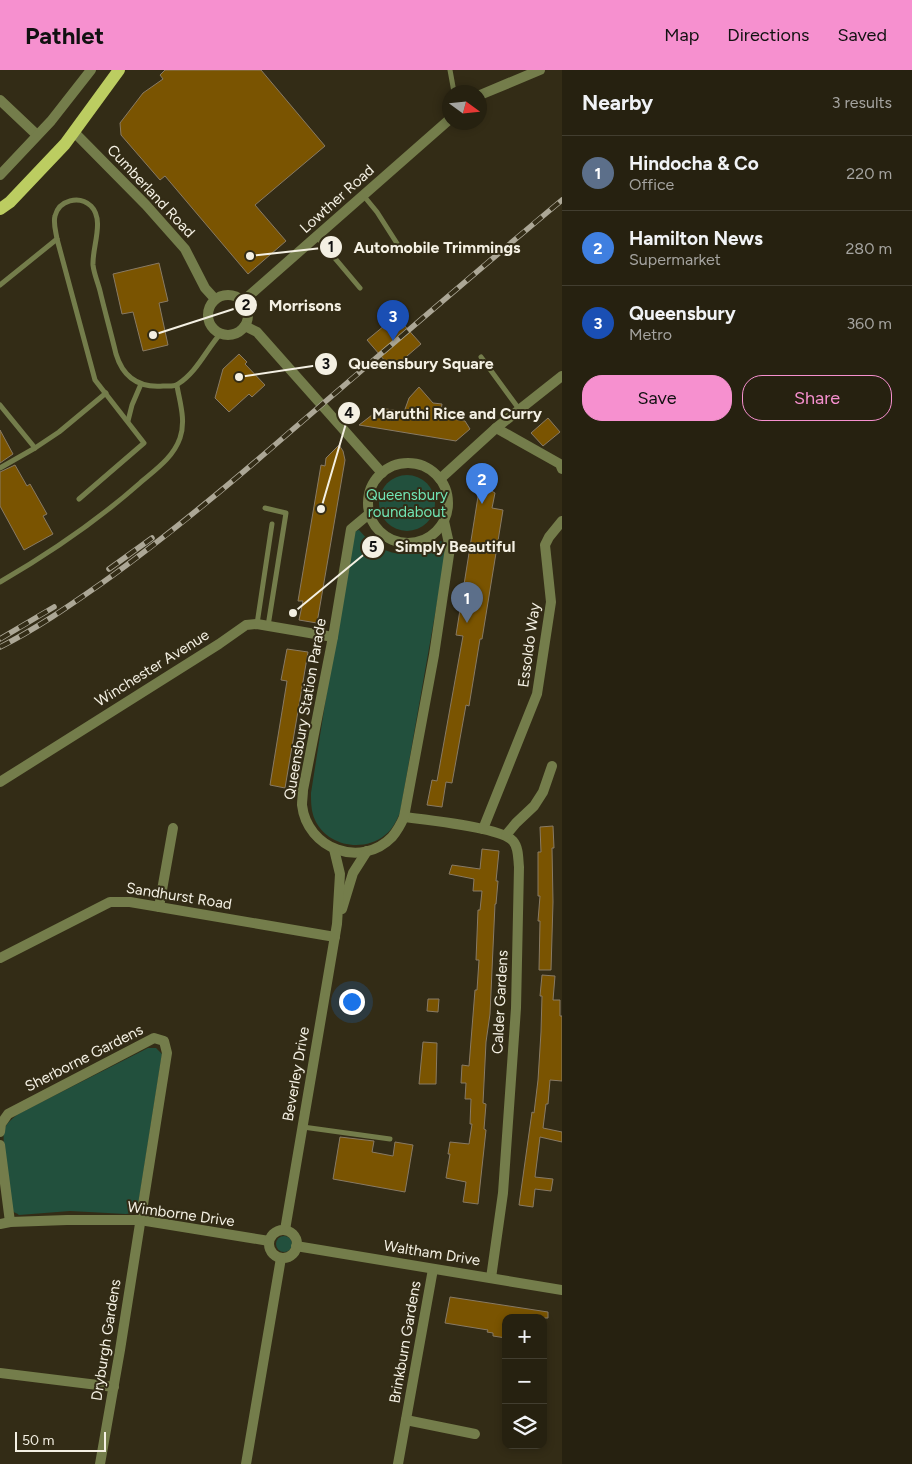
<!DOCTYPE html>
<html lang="en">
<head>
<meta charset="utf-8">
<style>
	:root { --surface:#262110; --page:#2e2919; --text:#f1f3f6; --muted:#a4a39f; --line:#423e30; --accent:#f690cf }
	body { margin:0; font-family:Figtree,sans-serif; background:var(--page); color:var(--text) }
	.controls { position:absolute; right:15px; bottom:15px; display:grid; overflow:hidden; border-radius:10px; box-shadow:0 2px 8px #0003 }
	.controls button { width:45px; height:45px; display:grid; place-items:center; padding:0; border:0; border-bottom:1px solid var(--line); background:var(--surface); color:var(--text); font:25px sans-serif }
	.compass { position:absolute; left:442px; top:15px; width:45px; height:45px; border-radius:50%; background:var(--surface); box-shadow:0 2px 8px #0003; rotate:105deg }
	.scale { position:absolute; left:15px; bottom:12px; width:91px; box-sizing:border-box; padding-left:5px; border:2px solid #f4f0e3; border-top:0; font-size:14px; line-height:18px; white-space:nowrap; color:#f4f0e3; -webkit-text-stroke:4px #332c16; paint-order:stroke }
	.you { position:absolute; left:351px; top:931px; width:18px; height:18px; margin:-12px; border:4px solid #fff; border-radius:50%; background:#1a73e8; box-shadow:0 0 0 8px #1a73e833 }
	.badge { display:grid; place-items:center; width:32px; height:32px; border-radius:50%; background:var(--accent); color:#fff; font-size:16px; font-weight:700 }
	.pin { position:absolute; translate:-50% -41px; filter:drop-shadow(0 1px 2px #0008) }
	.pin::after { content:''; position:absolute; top:26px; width:18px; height:15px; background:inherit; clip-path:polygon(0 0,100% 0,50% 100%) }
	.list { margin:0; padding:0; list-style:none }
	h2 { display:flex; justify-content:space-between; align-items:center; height:65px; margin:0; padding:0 20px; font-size:21px }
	h2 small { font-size:16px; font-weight:400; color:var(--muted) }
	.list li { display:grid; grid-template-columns:32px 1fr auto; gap:15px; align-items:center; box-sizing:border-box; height:75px; padding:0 20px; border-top:1px solid var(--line) }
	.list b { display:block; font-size:19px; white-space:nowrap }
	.list p { margin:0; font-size:16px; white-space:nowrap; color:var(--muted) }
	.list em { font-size:16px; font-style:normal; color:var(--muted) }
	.actions { display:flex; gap:10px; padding:15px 20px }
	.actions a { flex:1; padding:11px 0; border:1px solid var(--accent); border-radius:20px; text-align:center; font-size:18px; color:var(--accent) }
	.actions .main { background:var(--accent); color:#111 }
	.icon { flex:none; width:28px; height:28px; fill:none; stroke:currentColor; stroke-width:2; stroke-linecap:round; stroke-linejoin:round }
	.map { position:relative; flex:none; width:562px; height:1394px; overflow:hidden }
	header { display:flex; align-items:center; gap:30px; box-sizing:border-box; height:70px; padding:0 25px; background:var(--accent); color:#111 }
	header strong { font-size:24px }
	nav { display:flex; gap:28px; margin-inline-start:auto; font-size:18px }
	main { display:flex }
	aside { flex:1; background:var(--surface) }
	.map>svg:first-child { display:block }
	.green { fill:#22503d }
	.building { fill:#7a5401; stroke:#887a64 }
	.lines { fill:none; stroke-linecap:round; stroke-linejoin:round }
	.service { stroke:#747d4b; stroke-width:5 }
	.minor { stroke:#747d4b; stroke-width:10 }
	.tertiary { stroke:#747d4b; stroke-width:10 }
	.primary { stroke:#bccd61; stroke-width:12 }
	.rail-casing { stroke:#aca796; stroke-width:5.5 }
	.rail { stroke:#332c16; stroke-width:4; stroke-dasharray:11; stroke-linecap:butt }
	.labels { text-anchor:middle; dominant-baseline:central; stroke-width:4; stroke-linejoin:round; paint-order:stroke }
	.street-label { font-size:15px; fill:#f4f0e3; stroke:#332c16 }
	.park-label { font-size:15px; fill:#70e5b4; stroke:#332c16 }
	.leader { fill:none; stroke:#f4f0e3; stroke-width:2 }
	.callout-dot { fill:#f4f0e3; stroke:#332c16; stroke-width:2 }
	.mark-label { font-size:15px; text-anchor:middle; font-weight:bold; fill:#111 }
	.callout-label { font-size:16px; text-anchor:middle; font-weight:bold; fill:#f4f0e3; stroke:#332c16; stroke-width:4; stroke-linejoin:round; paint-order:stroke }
</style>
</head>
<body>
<header>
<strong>Pathlet</strong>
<nav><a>Map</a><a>Directions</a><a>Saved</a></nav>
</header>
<main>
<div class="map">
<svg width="562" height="1394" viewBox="0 0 562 1394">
	<rect width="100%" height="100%" fill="#332c16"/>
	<!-- green -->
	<g class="green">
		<circle cx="407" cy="433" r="28"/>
		<path d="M359,460C383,488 411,491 441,471L447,476L400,743C396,751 393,759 385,765C363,783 327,776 315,750C311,741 311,732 311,723L352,462Z"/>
		<path d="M148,978H156L162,984L138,1136L132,1143L126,1144L70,1141L19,1145C17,1143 14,1143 13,1141C8,1134 2,1068 4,1060C6,1053 14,1047 20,1043Z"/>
		<circle cx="284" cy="1174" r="8"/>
	</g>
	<!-- building -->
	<g class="building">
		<path d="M165,0H261L325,76L255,135L286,171L248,204L165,106L160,110L121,65L120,53L143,23L163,9L160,5Z"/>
		<path d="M159,193L168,231L159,233L168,275L143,281L133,242L122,244L113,204Z"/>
		<path d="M396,246L421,274L392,299L367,270Z"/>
		<path d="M239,284L247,292L245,294L265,315L252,327L249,324L229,342L215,328L223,299Z"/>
		<path d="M419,317L433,333L442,334L440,347L465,351L470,359L456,371L359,355L381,338L404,342L409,328Z"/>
		<path d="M548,348L560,362L543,376L531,363Z"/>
		<path d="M0,360L13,384L0,393Z"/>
		<path d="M339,375L343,381L345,390L317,553L299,550L303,531H298L321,395L325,396L326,388Z"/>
		<path d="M15,395L27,416L30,414L47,444L43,446L53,464L24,480L0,436V402Z"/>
		<path d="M480,414L495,423L492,438L503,440L482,569H480L469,636L466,635L452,713L446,712L442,737L427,735L432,710L437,711L463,566L456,565Z"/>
		<path d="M287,579L308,582L285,718L270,715L287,611L281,610Z"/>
		<path d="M553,756L554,778H552L553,832L551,900H539L540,851H538L540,826H538V782H541L540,757Z"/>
		<path d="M482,779L499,781L496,811H498L496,834H495L490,944L486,972L483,1033L486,1034L484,1059L486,1060L478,1134L463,1132L466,1112L446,1108L450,1084H448L450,1072L469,1074L472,1054H470L471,1029H465L466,1013H461L462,995L469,996L475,920H477L479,890H476L478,840H480L482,821H473L474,809L449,804L452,795L480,799Z"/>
		<path d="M542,905L555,906L553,930H560V946H562V1011L550,1010L548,1034H546L543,1058L562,1062V1072L540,1067L535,1107L553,1109L551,1121L535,1119L533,1137L519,1135L532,1042L534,1043L538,1010L541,962L542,926H540Z"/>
		<path d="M428,929H439L438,942L427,941Z"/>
		<path d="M423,972L437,973L436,1014H419Z"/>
		<path d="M340,1067L374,1071L372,1082L393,1086L395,1072L413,1075L405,1122L333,1109Z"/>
		<path d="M450,1227L548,1242V1248H506V1268L493,1266V1263L487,1262L488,1260L445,1253Z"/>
	</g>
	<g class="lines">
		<!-- service -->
		<g class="service">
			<path d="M450,0L454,22"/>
			<path d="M363,125L377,142L398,175"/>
			<path d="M317,167L360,218"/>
			<path d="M0,215L57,169"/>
			<path d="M481,287L519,339"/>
			<path d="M0,335L35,378"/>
			<path d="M128,351L132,335L141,314"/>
			<path d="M0,398L35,378L59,362L106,323"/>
			<path d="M79,429L144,373L95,310L57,169C56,162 53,153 55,146C59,130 79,125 91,136C105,150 92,177 93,195C94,204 98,213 100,221C105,242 111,263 116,284C123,307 139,318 163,316C168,316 174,317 178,314C197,302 206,280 221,263"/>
			<path d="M265,438L286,443L268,556"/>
			<path d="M0,512C50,483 97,451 140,413C155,400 173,388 180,368C186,351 180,333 177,316"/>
			<path d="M257,554L272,454"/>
			<path d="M303,1057L390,1069"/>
		</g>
		<!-- minor -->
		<g class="minor">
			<path d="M480,25L540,0"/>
			<path d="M0,30L37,65"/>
			<path d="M0,105L51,51L91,0"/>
			<path d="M243,231L450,49"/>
			<path d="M496,358L560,394L562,399"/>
			<path d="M0,712L219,574L246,555L257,554L333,567"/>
			<path d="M404,747C426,750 501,757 513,771C519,778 518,789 519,797L516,938L503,1123L491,1208"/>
			<path d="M483,759L537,624L551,532L545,475L549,467L562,451"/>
			<path d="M506,765L516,753L534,736L543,722L552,696"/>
			<path d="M159,837L173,758"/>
			<path d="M0,888L110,832H130L335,867"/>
			<path d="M0,1062L1,1054L8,1044L154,968L164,971L167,983L120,1280L100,1394"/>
			<path d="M0,1075L10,1152"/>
			<path d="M0,1154L10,1152L67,1150H140L269,1171"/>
			<path d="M296,1176L562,1220"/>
			<path d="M0,1303L114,1317"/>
			<path d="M406,1350L475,1364"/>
			<path d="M398,1394L433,1199"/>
		</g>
		<!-- tertiary -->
		<g class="tertiary">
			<path d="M74,62L146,135L185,179L205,218L215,229"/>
			<circle cx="228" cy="245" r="20"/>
			<path d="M245,256L257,262L382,403"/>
			<circle cx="408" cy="433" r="40"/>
			<path d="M440,409L496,358L562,306"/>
			<path d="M369,444L351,459L333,567L303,720C303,725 302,730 302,735C307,779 361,799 392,767C397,761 401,754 404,747L434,585L450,478L444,451"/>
			<path d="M342,839L353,803L367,781"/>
			<path d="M285,1160L337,854L340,804L334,779"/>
			<circle cx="283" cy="1174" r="14"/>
			<path d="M246,1394L281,1188"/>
		</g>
		<!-- primary -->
		<path class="primary" d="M0,139L10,132L65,74L119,0"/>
		<defs>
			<g id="rail">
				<path d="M109,499L152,468"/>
				<path d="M0,569L54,537"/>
				<path d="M0,577C36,559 69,536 102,513C168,466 230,414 291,361C381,284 471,206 562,130"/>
			</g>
		</defs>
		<!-- rail casing -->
		<use href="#rail" class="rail-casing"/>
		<!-- rail -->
		<use href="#rail" class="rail"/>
	</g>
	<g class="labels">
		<!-- street labels -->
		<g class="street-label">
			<text transform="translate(151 121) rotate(47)">Cumberland Road</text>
			<text transform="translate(337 129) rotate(-42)">Lowther Road</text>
			<text transform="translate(529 575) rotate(-82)">Essoldo Way</text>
			<text transform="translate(152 598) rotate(-32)">Winchester Avenue</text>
			<text transform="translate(305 639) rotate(-80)">Queensbury Station Parade</text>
			<text transform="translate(179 826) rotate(9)">Sandhurst Road</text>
			<text transform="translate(500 932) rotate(-87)">Calder Gardens</text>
			<text transform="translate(84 988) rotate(-27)">Sherborne Gardens</text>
			<text transform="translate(296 1004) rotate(-80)">Beverley Drive</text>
			<text transform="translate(181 1144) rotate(8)">Wimborne Drive</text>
			<text transform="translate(432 1183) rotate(9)">Waltham Drive</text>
			<text transform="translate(106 1270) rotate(-81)">Dryburgh Gardens</text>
			<text transform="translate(405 1272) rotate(-80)">Brinkburn Gardens</text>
		</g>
		<!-- park labels -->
		<g class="park-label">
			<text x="407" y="425">Queensbury<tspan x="407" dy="17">roundabout</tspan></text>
		</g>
	</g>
	<!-- callouts -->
	<path class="leader" d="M250 186L331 177M153 265L246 235M239 307L326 294M321 439L349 343M293 543L373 477"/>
	<g class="callout-dot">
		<circle cx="250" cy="186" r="5"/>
		<circle cx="153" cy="265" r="5"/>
		<circle cx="239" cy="307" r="5"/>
		<circle cx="321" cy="439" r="5"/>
		<circle cx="293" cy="543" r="5"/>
		<circle cx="331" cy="177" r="12"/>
		<circle cx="246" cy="235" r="12"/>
		<circle cx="326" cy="294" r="12"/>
		<circle cx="349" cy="343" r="12"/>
		<circle cx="373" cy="477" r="12"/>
	</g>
	<g class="mark-label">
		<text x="331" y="182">1</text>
		<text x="246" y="240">2</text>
		<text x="326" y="299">3</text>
		<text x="349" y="348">4</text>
		<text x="373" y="482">5</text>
	</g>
	<g class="callout-label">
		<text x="437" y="183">Automobile Trimmings</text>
		<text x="305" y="241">Morrisons</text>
		<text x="421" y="299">Queensbury Square</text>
		<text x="457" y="349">Maruthi Rice and Curry</text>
		<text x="455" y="482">Simply Beautiful</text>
	</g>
</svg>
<div class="controls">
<button>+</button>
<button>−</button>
<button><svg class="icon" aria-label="layers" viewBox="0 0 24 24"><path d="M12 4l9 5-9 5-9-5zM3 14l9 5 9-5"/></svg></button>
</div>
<svg class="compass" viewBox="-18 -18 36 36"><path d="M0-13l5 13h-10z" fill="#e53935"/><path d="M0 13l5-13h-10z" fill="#a4a39f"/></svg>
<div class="scale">50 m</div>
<div class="you"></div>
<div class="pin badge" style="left:467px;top:553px;background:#5c6f8a">1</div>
<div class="pin badge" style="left:482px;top:434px;background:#3f7fe0">2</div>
<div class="pin badge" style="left:393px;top:271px;background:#1a4fb4">3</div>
</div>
<aside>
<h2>Nearby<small>3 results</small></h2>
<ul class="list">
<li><span class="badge" style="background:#5c6f8a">1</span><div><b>Hindocha &amp; Co</b><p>Office</p></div><em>220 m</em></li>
<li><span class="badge" style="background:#3f7fe0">2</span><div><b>Hamilton News</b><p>Supermarket</p></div><em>280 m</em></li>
<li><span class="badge" style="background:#1a4fb4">3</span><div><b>Queensbury</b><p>Metro</p></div><em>360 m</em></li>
</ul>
<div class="actions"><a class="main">Save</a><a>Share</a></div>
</aside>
</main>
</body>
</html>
